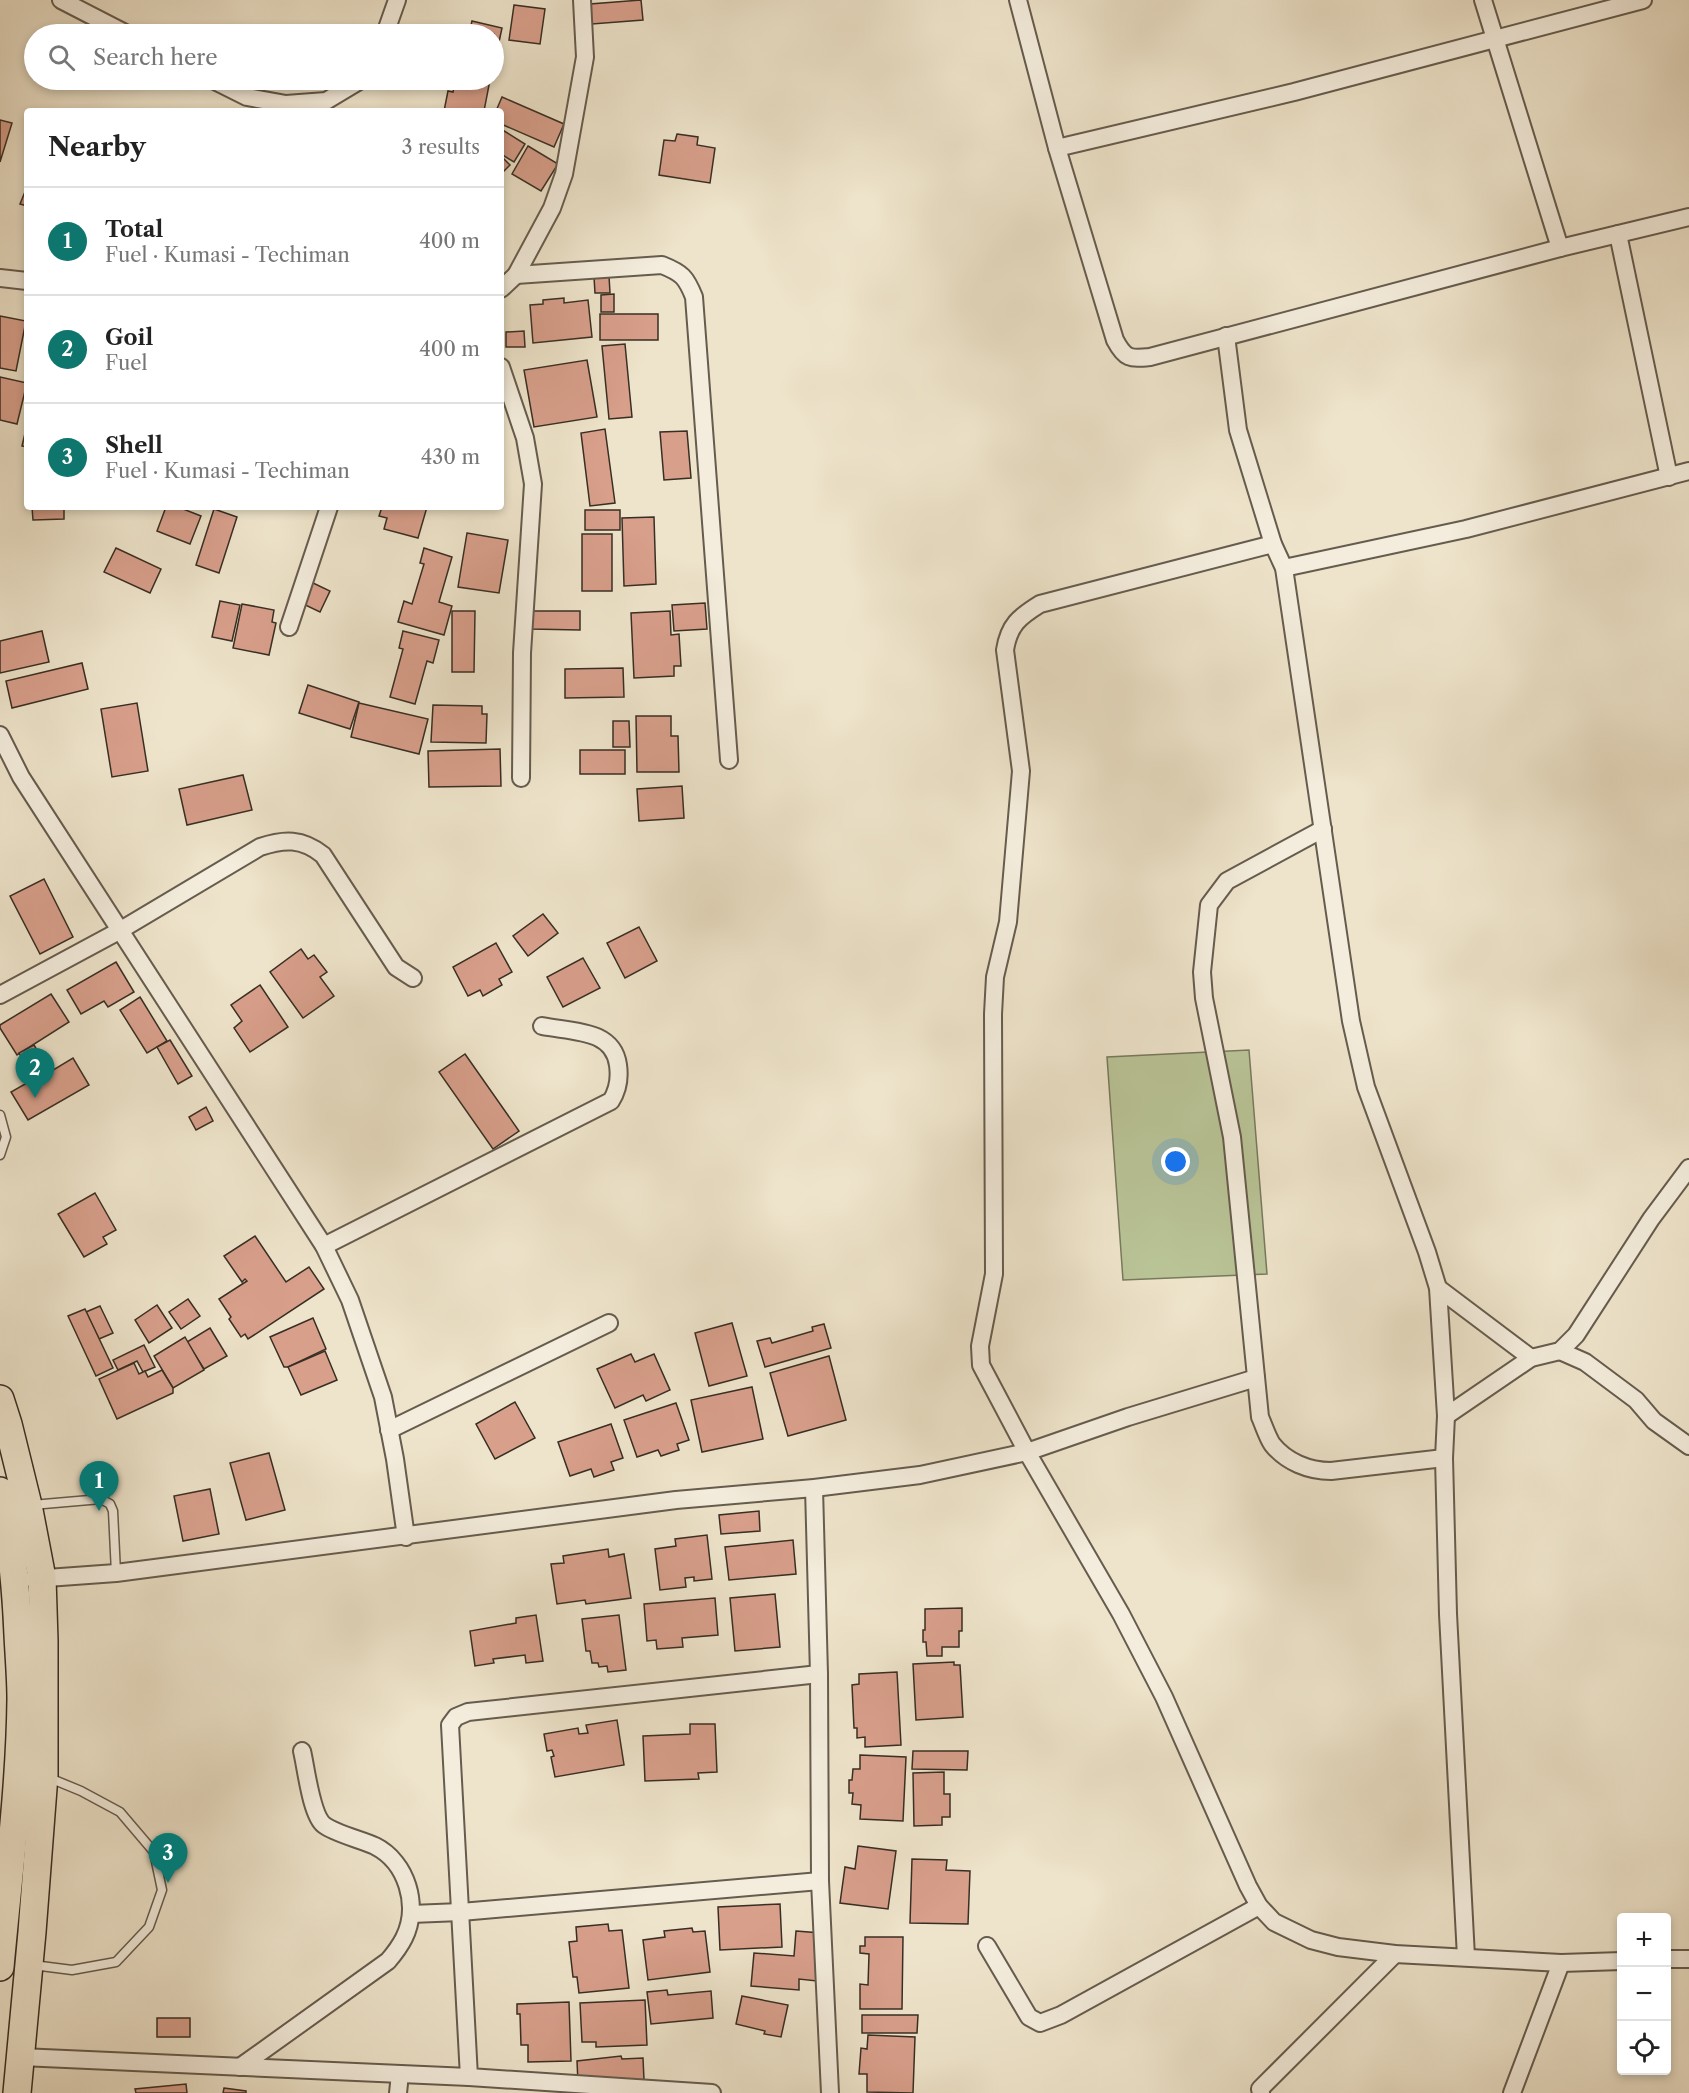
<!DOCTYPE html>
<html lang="en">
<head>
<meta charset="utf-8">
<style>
	:root { --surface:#fff; --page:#f6f6f6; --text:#222; --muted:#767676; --line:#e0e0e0; --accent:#0f766e }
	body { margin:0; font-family:"Libre Caslon Text",serif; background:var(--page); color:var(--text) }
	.controls { position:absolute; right:18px; bottom:18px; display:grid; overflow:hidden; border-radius:6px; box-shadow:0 3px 9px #0003 }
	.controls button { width:54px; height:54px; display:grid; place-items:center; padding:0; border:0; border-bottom:2px solid var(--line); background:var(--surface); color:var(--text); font:30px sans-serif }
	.you { position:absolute; left:1176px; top:1162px; width:21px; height:21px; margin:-15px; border:4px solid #fff; border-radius:50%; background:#1a73e8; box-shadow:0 0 0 9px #1a73e833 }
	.badge { display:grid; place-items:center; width:39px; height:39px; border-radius:50%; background:var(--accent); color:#fff; font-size:20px; font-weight:700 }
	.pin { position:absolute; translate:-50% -50px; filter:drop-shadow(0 2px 3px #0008) }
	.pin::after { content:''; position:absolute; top:32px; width:21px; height:18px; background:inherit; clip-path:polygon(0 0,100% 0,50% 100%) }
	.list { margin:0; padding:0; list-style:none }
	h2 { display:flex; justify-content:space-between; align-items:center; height:78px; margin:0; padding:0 24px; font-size:26px }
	h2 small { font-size:20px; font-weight:400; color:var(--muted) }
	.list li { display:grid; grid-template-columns:39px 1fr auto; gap:18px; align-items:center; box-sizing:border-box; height:108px; padding:0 24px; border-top:2px solid var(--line) }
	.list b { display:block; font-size:22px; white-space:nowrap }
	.list p { margin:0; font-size:20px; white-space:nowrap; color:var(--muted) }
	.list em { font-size:20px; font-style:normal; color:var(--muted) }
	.icon { flex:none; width:33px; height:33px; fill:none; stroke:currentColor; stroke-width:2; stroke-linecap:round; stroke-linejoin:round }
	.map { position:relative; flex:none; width:1689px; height:2093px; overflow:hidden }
	.search { position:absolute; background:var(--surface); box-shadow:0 3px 9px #0003; left:24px; top:24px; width:480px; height:66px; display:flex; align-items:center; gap:15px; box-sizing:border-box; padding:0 21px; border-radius:33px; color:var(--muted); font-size:22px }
	.panel { position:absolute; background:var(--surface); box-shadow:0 3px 9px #0003; left:24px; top:108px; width:480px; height:402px; border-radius:6px }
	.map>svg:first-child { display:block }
	.green { fill:#b9c497; stroke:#78795e; stroke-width:1.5 }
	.building { fill:#d89f8b; stroke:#382e24; stroke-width:1.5 }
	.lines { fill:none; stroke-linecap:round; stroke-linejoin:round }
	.service-casing { stroke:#665c4e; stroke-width:11 }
	.minor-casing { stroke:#665c4e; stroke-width:20 }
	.trunk-casing { stroke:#382e24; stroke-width:30 }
	.service { stroke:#f4eddd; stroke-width:8 }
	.minor { stroke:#f4eddd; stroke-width:16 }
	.trunk { stroke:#eee4cb; stroke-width:27 }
</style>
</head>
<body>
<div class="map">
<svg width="1689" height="2093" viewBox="0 0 1689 2093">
	<rect width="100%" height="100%" fill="#eee4cb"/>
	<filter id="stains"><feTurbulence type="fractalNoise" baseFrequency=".00333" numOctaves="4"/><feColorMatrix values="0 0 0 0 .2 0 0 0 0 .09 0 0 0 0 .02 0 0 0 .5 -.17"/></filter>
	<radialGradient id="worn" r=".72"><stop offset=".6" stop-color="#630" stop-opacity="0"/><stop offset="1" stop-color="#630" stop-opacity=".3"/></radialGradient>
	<!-- green -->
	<path class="green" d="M1249,1050L1267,1274L1123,1280L1107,1057Z"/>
	<!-- building -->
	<g class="building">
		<path d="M641,0L643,20L592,24L590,4Z"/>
		<path d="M514,5L545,9L540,44L509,40Z"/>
		<path d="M472,21L502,28L494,65V34H469Z"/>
		<path d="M455,80H490L484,111H444L448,91L453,92Z"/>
		<path d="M502,97L564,124L554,147L501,124V111H496Z"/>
		<path d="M0,120L12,123L0,162Z"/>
		<path d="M501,129L525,144L514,162L501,154Z"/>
		<path d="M677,134L698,137L697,145L715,148L710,183L659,175L664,140L675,141Z"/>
		<path d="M528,146L558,164L541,191L512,174Z"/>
		<path d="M501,156L510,165L501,174Z"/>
		<path d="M27,187V206L20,204Z"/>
		<path d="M609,276L610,293H595L594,277Z"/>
		<path d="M614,294V312H601V295Z"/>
		<path d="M564,298V303L588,300L592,337L533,343L530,305L543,304V300Z"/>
		<rect x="600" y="314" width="58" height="26"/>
		<path d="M0,316L26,321L16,371L0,368Z"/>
		<path d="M524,331L525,347H506V332Z"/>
		<path d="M625,344L632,417L609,419L602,346Z"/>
		<path d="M587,360L597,417L534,427L524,370Z"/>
		<path d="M0,377L27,383L17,424L0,420Z"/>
		<path d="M27,425V447L22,446Z"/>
		<path d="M605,429L615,503L590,506L581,433Z"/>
		<path d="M687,431L691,478L664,480L660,432Z"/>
		<path d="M32,507H64V519L33,520Z"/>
		<path d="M166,507H178L201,516L190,544L157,531Z"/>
		<path d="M382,507H427L418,538L384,529L387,518L379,516Z"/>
		<path d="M214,509L237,517L219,573L196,565Z"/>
		<rect x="585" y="510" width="35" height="20"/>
		<path d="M654,517L656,584L624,586L622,518Z"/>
		<path d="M467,533L508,540L499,593L458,587Z"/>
		<rect x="582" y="534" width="30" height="57"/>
		<path d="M116,548L161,569L150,593L104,572Z"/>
		<path d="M424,548L452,557L439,602L452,606L444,635L398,622L404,601L412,604L424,564L420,563Z"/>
		<path d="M311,582L330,591L320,612L301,603Z"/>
		<path d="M220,601L240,605L232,641L212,637Z"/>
		<path d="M705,603L707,629L674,631L672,605Z"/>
		<path d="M242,604L274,610L272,622L276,623L269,655L233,648Z"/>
		<path d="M452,611H475L474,672H452Z"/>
		<path d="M530,611H580V630L530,629Z"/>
		<path d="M670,611L671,635L679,634L681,666H674V676L634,678L631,613Z"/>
		<path d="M42,631L49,662L0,673V641Z"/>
		<path d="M403,631L439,640L433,663L427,661L415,704L390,697L403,649L399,648Z"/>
		<path d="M82,663L88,689L12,708L6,681Z"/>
		<path d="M623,668L624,697L565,698V669Z"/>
		<path d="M308,685L359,702L350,729L299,713Z"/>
		<path d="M137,703L148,771L112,777L101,709Z"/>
		<path d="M359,703L428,719L419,754L351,737Z"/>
		<path d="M433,705L482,706V714H487L486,743L431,742Z"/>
		<path d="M636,716H671V736H678L679,772H637Z"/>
		<path d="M613,721H629L630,747H613Z"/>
		<path d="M500,749L501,786L429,787L428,751Z"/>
		<rect x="580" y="750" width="45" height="24"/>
		<path d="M243,775L252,810L187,825L179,789Z"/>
		<path d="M682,786L684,818L639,821L637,789Z"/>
		<path d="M44,879L73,937L40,954L10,896Z"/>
		<path d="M543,914L558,933L528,956L513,936Z"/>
		<path d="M639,927L657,961L625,978L607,943Z"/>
		<path d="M496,943L512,972L499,979L502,985L483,996L480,990L468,996L453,967Z"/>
		<path d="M301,949L308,959L314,955L327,972L320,977L334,996L303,1018L270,972Z"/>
		<path d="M583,958L600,988L563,1007L547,977Z"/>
		<path d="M116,962L134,992L108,1007L104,1001L81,1014L67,990Z"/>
		<path d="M260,985L288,1027L250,1052L234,1028L242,1021L231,1005Z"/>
		<path d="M51,994L69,1022L17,1055L0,1028V1025Z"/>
		<path d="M140,997L167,1041L147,1053L120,1010Z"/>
		<path d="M170,1040L192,1076L178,1084L157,1047Z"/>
		<path d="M34,1045L50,1072L73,1058L89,1085L28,1120L11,1092L34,1079L19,1053Z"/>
		<path d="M465,1054L519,1131L493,1149L439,1072Z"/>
		<path d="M206,1107L213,1121L196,1130L189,1117Z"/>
		<path d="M95,1193L116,1230L103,1237L107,1244L84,1257L58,1214Z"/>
		<path d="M255,1236L286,1282L309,1267L324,1289L248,1339L245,1334L241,1337L229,1319L231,1317L219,1299L247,1281L245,1279L242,1282L224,1256Z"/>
		<path d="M188,1299L200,1316L181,1329L169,1312Z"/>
		<path d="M157,1305L172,1328L149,1343L135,1320Z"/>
		<path d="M100,1306L113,1333L99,1339L86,1312Z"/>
		<path d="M85,1309L113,1368L96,1376L68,1316Z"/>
		<path d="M313,1318L326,1349L288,1367H284L270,1337Z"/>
		<path d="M732,1323L747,1376L709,1386L695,1333Z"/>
		<path d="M824,1324L831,1348L765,1367L757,1341L770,1338L772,1343L813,1331L812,1327Z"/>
		<path d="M210,1328L227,1356L204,1369L187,1342Z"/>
		<path d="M185,1337L204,1370L173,1388L154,1356Z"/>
		<path d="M144,1345L155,1367L143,1372L137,1361L118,1370L113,1360Z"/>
		<path d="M325,1351L337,1380L301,1395L288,1367Z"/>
		<path d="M631,1354L635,1362L654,1354L670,1390L646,1401L643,1395L615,1408L597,1369Z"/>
		<path d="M829,1356L846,1420L788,1436L770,1373Z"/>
		<path d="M134,1363L139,1374L145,1371L148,1377L162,1370L173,1388V1393L117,1419L99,1379Z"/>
		<path d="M752,1387L763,1439L702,1452L691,1400Z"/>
		<path d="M515,1402L535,1438L495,1459L476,1424Z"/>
		<path d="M676,1403L689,1440L677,1444L679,1450L661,1456L658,1450L637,1457L624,1420Z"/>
		<path d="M611,1424L623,1458L611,1462L614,1470L594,1477L591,1469L570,1476L558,1442Z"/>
		<path d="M269,1453L285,1510L246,1520L230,1463Z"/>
		<path d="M210,1489L219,1534L183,1541L174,1496Z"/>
		<path d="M759,1511L760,1531L721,1534L719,1515Z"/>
		<path d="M707,1535L712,1579L694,1581V1577L685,1578L686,1587L660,1590L655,1549L676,1546L675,1539Z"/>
		<path d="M793,1540L796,1574L729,1580L725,1547Z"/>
		<path d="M608,1549L609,1557L624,1554L631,1598L586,1604L585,1600L557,1604L551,1564L564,1563L563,1556Z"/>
		<path d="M775,1594L780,1647L735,1651L730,1598Z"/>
		<path d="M715,1598L718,1635L682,1638L683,1647L657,1649L656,1640L647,1641L644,1604Z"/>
		<path d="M962,1608V1631H959V1647H942V1656H927L926,1642H923V1630H925V1609Z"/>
		<path d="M536,1615L543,1661L526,1663L525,1655L493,1659L494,1663L475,1666L470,1631L516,1623V1618Z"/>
		<path d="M619,1615L626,1670L608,1672L607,1666L599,1667L598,1663H592L590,1651H586L582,1619Z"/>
		<path d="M954,1662V1665H960L963,1717L916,1720L913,1664Z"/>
		<path d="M897,1672L901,1745L865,1747V1737L857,1738V1728H854L852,1685L859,1684V1674Z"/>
		<path d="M617,1720L624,1765L555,1777L551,1757L554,1756L552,1750L547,1751L544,1734L578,1728L579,1734L588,1733L586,1725Z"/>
		<path d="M690,1724H715L717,1772L698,1773L699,1779L645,1781L643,1736L690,1734Z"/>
		<path d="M913,1751H968L967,1770L912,1769Z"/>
		<path d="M860,1755L906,1757L903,1821L860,1819L861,1805L852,1804L853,1793H849V1780H852L853,1769H860Z"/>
		<path d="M944,1772V1794H950V1817H942V1825L914,1826L913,1773Z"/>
		<path d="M858,1846L896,1851L888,1909L840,1903L845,1867L855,1869Z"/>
		<path d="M912,1859L947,1860L946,1870L970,1871L968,1924L910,1923Z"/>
		<path d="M780,1904L782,1947L720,1950L718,1907Z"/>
		<path d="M608,1924L609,1931L622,1930L629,1988L579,1993L577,1977H573L569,1942L577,1941L576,1927Z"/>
		<path d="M692,1928L693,1932L705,1931L710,1972L648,1980L643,1940L665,1937L664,1931Z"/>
		<path d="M796,1931L821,1933L817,1981L799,1979V1990L751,1986L754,1953L794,1956Z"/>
		<path d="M865,1937H903L902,2009H860V1984L868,1985L869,1954L860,1953V1946H865Z"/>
		<path d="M667,1990L668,1995L711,1991L713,2018L651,2024L647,1992Z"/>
		<path d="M742,1996L788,2005L781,2037L764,2034L765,2031L736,2024Z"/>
		<path d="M645,2000L647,2045L596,2047V2042H582L580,2003Z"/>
		<path d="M569,2002L571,2061L528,2062V2045H521L520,2014H517V2004Z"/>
		<path d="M862,2015H918L917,2033H862Z"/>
		<rect x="157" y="2018" width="33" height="19"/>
		<path d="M868,2035L915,2037L913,2093L867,2092V2074H859L861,2048L867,2049Z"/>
		<path d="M621,2056L622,2059L643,2058L644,2080L578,2083L577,2061Z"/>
		<path d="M186,2084L187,2093H136L135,2089Z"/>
		<path d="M224,2088L246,2091V2093H223Z"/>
	</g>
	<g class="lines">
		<defs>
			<g id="service">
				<path d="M0,1115L6,1137L0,1155"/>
				<path d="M32,1505L101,1499L110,1504L113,1511L116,1573"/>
				<path d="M33,1965L72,1970L116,1962L149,1927L162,1890L154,1852L120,1812L81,1791L47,1777"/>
			</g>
			<g id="minor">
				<path d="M61,0L127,34"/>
				<path d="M1018,0L1057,148L1115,340C1125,359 1130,359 1150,357L1560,248L1689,217"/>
				<path d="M1483,0L1560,248"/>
				<path d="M385,34L397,0"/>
				<path d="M213,80L247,97L286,104L326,101L361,80"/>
				<path d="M1057,148L1294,92L1643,0"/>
				<path d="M1618,234L1669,477"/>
				<path d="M516,275L662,265C682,273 686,277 694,297L729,760"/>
				<path d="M0,278L27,281"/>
				<path d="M501,289L516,275L552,208L564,174L585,57L582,0"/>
				<path d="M1226,336L1238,430L1273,544L1284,568L1351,1021L1366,1087L1427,1252L1438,1288L1446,1416L1444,1458L1448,1614L1466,1957"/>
				<path d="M501,367L525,438L533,484L522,653L521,778"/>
				<path d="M1273,544L1040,604C1019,617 1009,625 1005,650L1021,771L1008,922L995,977L993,1014L994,1274L980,1346L981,1365L1027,1452L1121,1614L1164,1697L1248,1886L1259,1906L1274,1922L1311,1940L1338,1947L1395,1954L1561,1963L1622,1961"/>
				<path d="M1284,568L1466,529L1689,471"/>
				<path d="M289,627L329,507"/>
				<path d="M0,735L21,777L324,1246L350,1300L383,1397L395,1459L406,1537"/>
				<path d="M1323,829L1227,881L1209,905L1202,972L1204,998L1232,1137L1260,1417C1264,1426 1267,1436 1272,1444C1286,1462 1309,1471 1331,1471L1444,1458"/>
				<path d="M0,995L119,931L260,847C284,839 302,838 323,855L396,967L413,978"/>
				<path d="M324,1246L611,1101C618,1090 620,1079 618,1065C613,1029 572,1032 542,1026"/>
				<path d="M1438,1288L1531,1358"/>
				<path d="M1560,1351L1585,1362L1636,1400L1654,1421L1689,1446"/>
				<path d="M1446,1416L1531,1358L1560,1351L1576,1335L1651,1219L1689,1168"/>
				<path d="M389,1430L609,1323"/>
				<path d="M814,1488L819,1674L820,1881L830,2093"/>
				<path d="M33,1579L116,1573L676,1500L814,1488L920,1475L1027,1452L1128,1417L1256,1378"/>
				<path d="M411,1914L461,1912L820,1881"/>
				<path d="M987,1946L1029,2017L1040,2023L1061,2015L1259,1906"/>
				<path d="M1666,1959H1689"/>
				<path d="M21,2057L469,2077"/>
				<path d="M240,2067L388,1961C394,1954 400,1946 404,1938C420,1906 407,1862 375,1846C362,1840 334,1833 324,1825C311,1815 306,1767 302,1751"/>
				<path d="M398,2093L400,2074"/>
				<path d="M712,2093L469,2077L450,1725L456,1717L468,1712L819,1674"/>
				<path d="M1261,2093L1260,2089L1395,1954"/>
				<path d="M1512,2093L1561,1963"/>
			</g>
			<g id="trunk">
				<path d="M0,1399L8,1424L28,1505L42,1578L44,1641V1775L32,1932L17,2093"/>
				<path d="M0,1491C12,1538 16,1587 18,1635C19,1656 21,1678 21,1699C20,1788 8,1878 0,1967"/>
			</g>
		</defs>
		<!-- service casing -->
		<use href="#service" class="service-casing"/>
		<!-- minor casing -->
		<use href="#minor" class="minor-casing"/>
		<!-- trunk casing -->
		<use href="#trunk" class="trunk-casing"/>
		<!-- service -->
		<use href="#service" class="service"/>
		<!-- minor -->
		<use href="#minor" class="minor"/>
		<!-- trunk -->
		<use href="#trunk" class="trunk"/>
	</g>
	<rect width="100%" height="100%" filter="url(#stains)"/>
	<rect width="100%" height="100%" fill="url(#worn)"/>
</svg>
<div class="controls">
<button>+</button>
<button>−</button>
<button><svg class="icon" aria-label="locate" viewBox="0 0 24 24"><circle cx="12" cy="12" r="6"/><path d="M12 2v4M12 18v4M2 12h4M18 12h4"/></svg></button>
</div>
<div class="you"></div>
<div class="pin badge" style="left:99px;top:1511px">1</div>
<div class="pin badge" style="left:35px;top:1098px">2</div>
<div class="pin badge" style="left:168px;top:1883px">3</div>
<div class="search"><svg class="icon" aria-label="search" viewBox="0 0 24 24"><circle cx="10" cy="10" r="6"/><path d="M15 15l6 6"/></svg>Search here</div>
<section class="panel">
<h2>Nearby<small>3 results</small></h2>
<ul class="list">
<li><span class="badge">1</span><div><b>Total</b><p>Fuel · Kumasi - Techiman</p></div><em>400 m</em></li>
<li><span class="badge">2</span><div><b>Goil</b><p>Fuel</p></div><em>400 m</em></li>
<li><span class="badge">3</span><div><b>Shell</b><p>Fuel · Kumasi - Techiman</p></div><em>430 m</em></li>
</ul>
</section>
</div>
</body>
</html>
